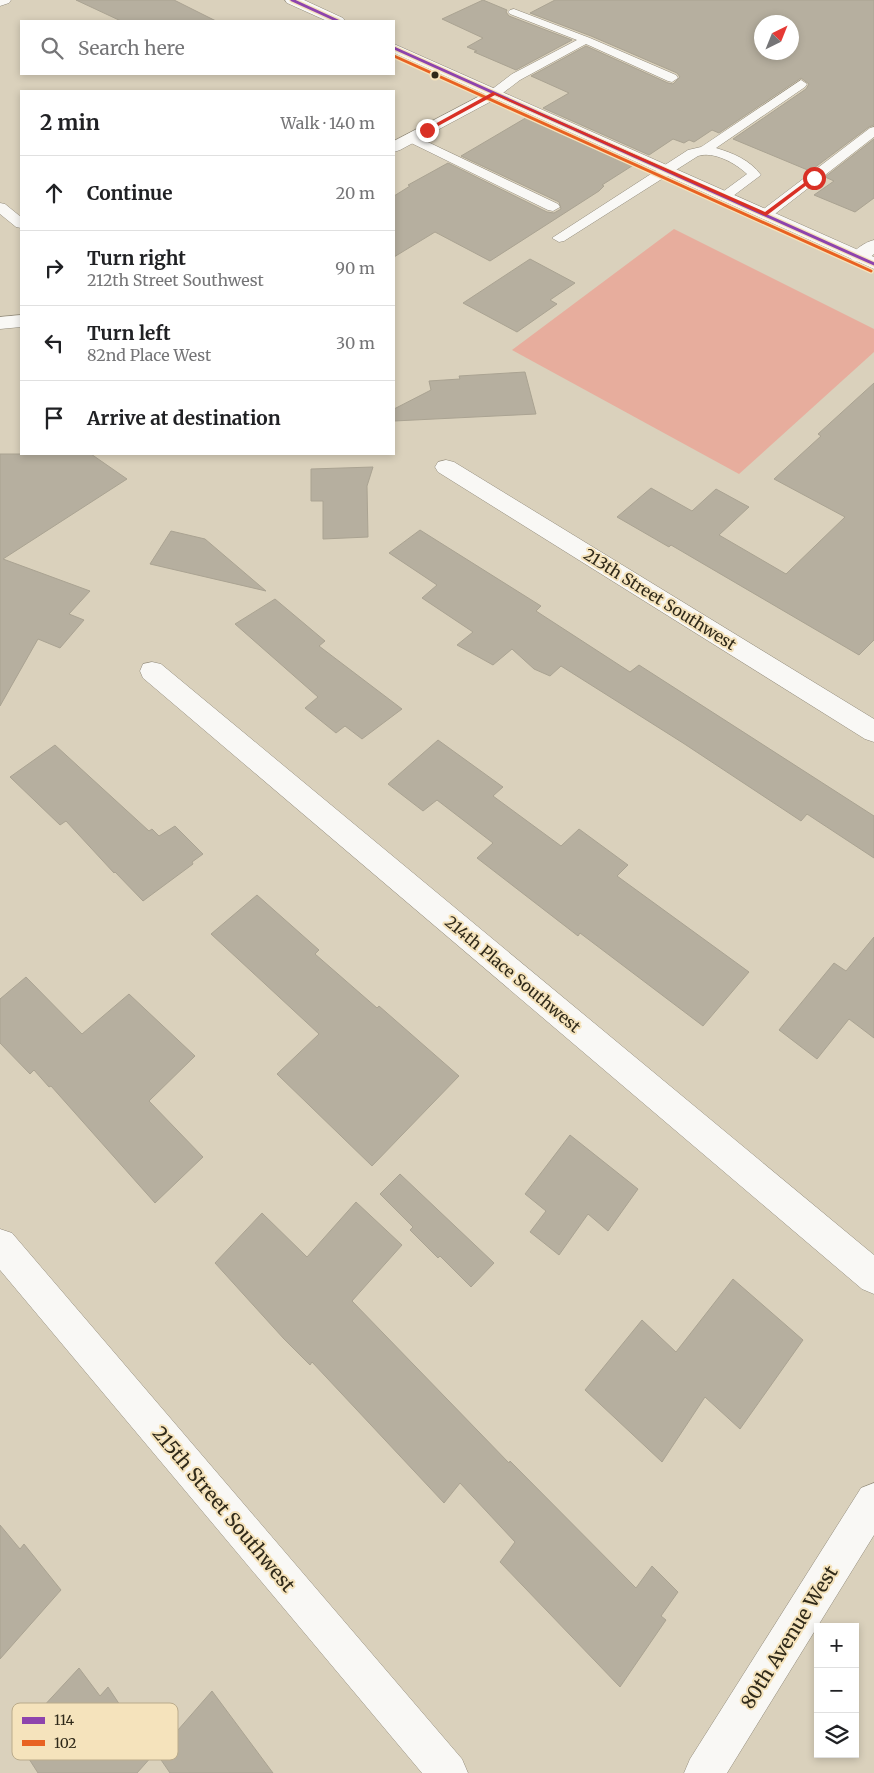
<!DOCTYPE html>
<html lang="en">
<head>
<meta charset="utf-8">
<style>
	:root { --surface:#fff; --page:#f6f6f6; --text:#202124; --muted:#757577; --line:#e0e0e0 }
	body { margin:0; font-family:Merriweather,serif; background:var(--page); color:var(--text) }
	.controls { position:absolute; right:15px; bottom:15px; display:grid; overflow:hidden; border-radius:0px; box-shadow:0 2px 8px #0003 }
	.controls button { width:45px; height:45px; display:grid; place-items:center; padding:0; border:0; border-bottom:1px solid var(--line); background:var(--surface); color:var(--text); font:25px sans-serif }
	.compass { position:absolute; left:754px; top:15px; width:45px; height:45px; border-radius:50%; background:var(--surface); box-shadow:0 2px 8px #0003; rotate:43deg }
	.stop { position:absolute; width:15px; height:15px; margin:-11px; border:4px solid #d93025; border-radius:50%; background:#fff }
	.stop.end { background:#d93025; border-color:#fff; box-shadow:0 1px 5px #0008 }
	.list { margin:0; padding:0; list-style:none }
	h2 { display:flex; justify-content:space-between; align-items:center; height:65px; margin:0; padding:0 20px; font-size:21px }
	h2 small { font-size:16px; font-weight:400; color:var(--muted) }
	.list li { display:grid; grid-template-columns:32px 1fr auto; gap:15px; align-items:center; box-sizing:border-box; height:75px; padding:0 20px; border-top:1px solid var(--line) }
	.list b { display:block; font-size:19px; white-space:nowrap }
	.list p { margin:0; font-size:16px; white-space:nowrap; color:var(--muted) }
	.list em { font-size:16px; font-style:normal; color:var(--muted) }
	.icon { flex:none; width:28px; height:28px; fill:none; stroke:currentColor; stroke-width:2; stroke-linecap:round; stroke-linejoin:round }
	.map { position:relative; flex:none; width:874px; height:1773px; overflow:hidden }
	.search { position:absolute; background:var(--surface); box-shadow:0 2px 8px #0003; left:20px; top:20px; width:375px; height:55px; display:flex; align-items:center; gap:12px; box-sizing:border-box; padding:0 18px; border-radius:0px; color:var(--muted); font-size:19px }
	.panel { position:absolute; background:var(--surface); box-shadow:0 2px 8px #0003; left:20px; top:90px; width:375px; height:365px; border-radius:0px }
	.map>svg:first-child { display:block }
	.green { fill:#e7ad9d }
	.building { fill:#b6af9f; stroke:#aaa392; fill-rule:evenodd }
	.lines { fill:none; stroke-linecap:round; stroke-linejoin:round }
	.service-casing { stroke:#928b7b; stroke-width:1 }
	.minor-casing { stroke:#928b7b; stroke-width:1 }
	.tertiary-casing { stroke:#928b7b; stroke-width:1 }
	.secondary-casing { stroke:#928b7b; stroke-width:1 }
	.service { fill:#f9f8f5; fill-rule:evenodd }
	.minor { fill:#f9f8f5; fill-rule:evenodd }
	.tertiary { fill:#f9f8f5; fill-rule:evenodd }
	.secondary { fill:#f9f8f5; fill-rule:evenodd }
	.bus-1-casing { stroke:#f5e3bc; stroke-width:5.5 }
	.bus-2-casing { stroke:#f5e3bc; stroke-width:5.5 }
	.bus-1 { stroke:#8e44ad; stroke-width:3 }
	.bus-2 { stroke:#e86222; stroke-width:3 }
	.route { fill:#d93025 }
	.bus-dot { fill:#2f2919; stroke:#f5e3bc; stroke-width:2 }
	.labels { text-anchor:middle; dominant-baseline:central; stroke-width:4; stroke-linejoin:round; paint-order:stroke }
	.street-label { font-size:16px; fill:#2f2919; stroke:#f5e3bc }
	.near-street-label { font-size:19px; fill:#2f2919; stroke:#f5e3bc }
	.key { fill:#f5e3bc; stroke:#baab8b; stroke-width:1 }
	.key-label { font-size:14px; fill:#2f2919 }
</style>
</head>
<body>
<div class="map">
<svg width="874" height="1773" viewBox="0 0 874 1773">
	<rect width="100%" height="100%" fill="#dad1bc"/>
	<!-- green -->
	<path class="green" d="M674,229L874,329V352L739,474L512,350Z"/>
	<!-- building -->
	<g class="building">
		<path d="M76,0H174L216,21H121Z"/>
		<path d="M483,0L507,10L506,12L509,16L572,40L516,70L474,52L477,51L467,47L483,38L442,19Z"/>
		<path d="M555,0H874V125L869,127L810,171L733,139L806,89L809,84L801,78L719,133L712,130L694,142L689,140L684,143L673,139L649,155L543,108L569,93L531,76L586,46L668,83L673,84L680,77L677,73L591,36L530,13ZM762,22H792V52H762Z"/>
		<path d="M529,116L635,164L602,185L604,186L599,191L490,261L435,232L394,257V196L410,186L408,185L448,163L547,212L554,213L561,209L559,202L461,156Z"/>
		<path d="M874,139V198L855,212L814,195L834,181L825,177Z"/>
		<path d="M530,259L575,283L550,300L557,304L517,332L463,303Z"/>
		<path d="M525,372L536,414L394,421V409L431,390L429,381L460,379L459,376Z"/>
		<path d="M874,383V640L859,655L671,545L669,547L617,517L651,488L692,511L716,489L749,507L719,535L786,574L845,517L774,479L821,436L818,434Z"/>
		<path d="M0,454H91L127,479L3,559L90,591L69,614L84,620L60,648L38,639L0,706Z"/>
		<path d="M373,467L367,486L368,537L323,539V501H311V469Z"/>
		<path d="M420,530L541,606L536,611L630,672L639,665L874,816V858L807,814L801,821L683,743L561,666L550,676L534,669L512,649L493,665L457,645L473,632L422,598L437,585L389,553Z"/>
		<path d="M171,531L205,539L266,591L150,564Z"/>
		<path d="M275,599L325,641L319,646L402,709L362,739L345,726L336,733L305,708L318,697L235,624Z"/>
		<path d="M438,740L503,787L493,796L561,846L579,829L628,865L617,876L749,972L703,1026L580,933L578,936L477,858L493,843L437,800L423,811L388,784Z"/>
		<path d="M55,745L149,831L152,829L159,836L175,826L203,854L192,862L193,864L143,901L115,872L114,873L66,821L60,825L10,777Z"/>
		<path d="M257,895L319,950L315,954L377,1008L379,1006L459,1076L372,1166L277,1074L319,1034L211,934Z"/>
		<path d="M874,937V1038L849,1019L817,1059L779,1030L834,963L846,971Z"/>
		<path d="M26,977L82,1034L129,994L195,1056L149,1101L203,1157L155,1203L51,1086L49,1087L34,1070L30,1074L0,1043V999Z"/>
		<path d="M570,1135L638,1189L608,1231L588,1214L559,1255L530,1232L546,1211L525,1194Z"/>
		<path d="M400,1174L494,1263L471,1287L440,1256L438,1258L410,1230L413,1227L380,1194Z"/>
		<path d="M356,1202L402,1245L352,1301L509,1463L510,1461L636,1588L652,1566L678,1592L661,1616L666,1620L620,1687L500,1562L515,1542L460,1483L444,1503L312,1362L310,1365L284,1339L215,1263L262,1213L307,1257Z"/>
		<path d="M733,1279L803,1340L740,1429L705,1397L662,1462L585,1390L642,1320L676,1352Z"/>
		<path d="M0,1525L20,1549L24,1544L61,1590L0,1659Z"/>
		<path d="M79,1668L100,1696L108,1687L153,1755L137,1773H38L15,1737Z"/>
		<path d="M212,1691L273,1773H170L157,1754Z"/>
	</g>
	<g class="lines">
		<defs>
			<g id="service">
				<path d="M514,9L590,38L676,75L678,78L672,82L668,81L586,44L520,80L499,96H491L489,93L491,90L512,74L577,40L510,14L508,12L510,10Z"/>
				<path d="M801,80L807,84L805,87L716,148C733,153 750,160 761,175L729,199H719L717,196L747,174C735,163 714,151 698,156L564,241L559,242L552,238L688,150L701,147Z"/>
				<path d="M874,127V137L771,217H761L759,214L761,211L870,128Z"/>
				<path d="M411,134L558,204L560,207L553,211L548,210L407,141L405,138Z"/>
				<path d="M0,203L5,204L21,217V228L16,227L0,214Z"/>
			</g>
			<g id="minor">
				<path d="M495,88L501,90L503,93L501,96L400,150L394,152V141Z"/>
				<path d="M874,240V254C867,260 862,263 853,261L850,257C855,249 865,242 874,240Z"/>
				<path d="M21,315V327L0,329V317Z"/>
				<path d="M446,460L454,462L874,719V742L865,739L438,472L435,467L438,462Z"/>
				<path d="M152,662L161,664L874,1255V1294L862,1289L143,678L140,671L143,664Z"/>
				<path d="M0,1229L12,1233L462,1759L468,1773H422L0,1270Z"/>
			</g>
			<g id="tertiary">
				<path d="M0,0H11L9,3L0,6Z"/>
				<path d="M874,1483V1535L727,1773H684L690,1759L861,1488Z"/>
			</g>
			<g id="secondary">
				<path d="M285,0H304L343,18L345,21H327L287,3Z"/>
				<path d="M394,44L874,257V269L394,53Z"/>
			</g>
		</defs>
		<!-- service casing -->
		<use href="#service" class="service-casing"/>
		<!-- minor casing -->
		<use href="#minor" class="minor-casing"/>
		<!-- tertiary casing -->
		<use href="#tertiary" class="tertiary-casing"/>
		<!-- secondary casing -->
		<use href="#secondary" class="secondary-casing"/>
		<!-- service -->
		<use href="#service" class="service"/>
		<!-- minor -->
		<use href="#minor" class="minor"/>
		<!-- tertiary -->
		<use href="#tertiary" class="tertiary"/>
		<!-- secondary -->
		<use href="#secondary" class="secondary"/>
		<defs>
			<g id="bus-1">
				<path d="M292,0L338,21"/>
				<path d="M394,48L874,264"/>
			</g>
			<path id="bus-2" d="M394,56L871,271"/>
		</defs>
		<!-- bus-1 casing -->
		<use href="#bus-1" class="bus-1-casing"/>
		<!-- bus-2 casing -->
		<use href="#bus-2" class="bus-2-casing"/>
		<!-- bus-1 -->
		<use href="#bus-1" class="bus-1"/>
		<!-- bus-2 -->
		<use href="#bus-2" class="bus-2"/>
	</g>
	<!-- route -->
	<path class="route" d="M493,92L765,212L812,177L816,178L766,216L495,95L429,131L424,130Z"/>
	<!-- markers -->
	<circle class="bus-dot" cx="435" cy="75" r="4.5"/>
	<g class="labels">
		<!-- street labels -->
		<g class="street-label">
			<text transform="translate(660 599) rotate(32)">213th Street Southwest</text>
			<text transform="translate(513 974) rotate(40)">214th Place Southwest</text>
		</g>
		<!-- near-street labels -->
		<g class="near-street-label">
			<text transform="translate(224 1509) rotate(50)">215th Street Southwest</text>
			<text transform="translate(789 1637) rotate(-58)">80th Avenue West</text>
		</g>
	</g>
	<!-- legend -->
	<rect x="12" y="1703" width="166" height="57" rx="8" class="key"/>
	<rect x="22" y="1717" width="23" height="7" fill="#8e44ad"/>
	<rect x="22" y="1740" width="23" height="6" fill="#e86222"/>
	<g class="key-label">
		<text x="54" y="1725">114</text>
		<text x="54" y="1748">102</text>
	</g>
</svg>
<div class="controls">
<button>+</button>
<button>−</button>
<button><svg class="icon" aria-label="layers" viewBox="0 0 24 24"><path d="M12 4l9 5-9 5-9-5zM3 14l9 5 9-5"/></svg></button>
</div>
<svg class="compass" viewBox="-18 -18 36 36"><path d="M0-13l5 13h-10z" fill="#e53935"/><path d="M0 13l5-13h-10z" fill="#757577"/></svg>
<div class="stop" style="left:814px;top:178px"></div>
<div class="stop end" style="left:427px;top:130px"></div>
<div class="search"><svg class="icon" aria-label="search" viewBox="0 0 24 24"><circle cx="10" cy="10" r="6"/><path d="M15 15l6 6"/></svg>Search here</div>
<section class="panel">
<h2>2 min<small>Walk · 140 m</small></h2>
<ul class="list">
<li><svg class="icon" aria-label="ahead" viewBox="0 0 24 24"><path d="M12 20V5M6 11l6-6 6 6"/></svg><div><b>Continue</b></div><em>20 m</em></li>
<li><svg class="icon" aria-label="right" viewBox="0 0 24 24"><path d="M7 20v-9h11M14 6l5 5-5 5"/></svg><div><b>Turn right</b><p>212th Street Southwest</p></div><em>90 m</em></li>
<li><svg class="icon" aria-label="left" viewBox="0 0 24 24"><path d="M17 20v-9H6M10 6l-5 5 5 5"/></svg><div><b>Turn left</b><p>82nd Place West</p></div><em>30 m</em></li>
<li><svg class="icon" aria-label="arrive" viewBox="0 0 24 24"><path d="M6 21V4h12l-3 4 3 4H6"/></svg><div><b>Arrive at destination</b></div></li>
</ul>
</section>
</div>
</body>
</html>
